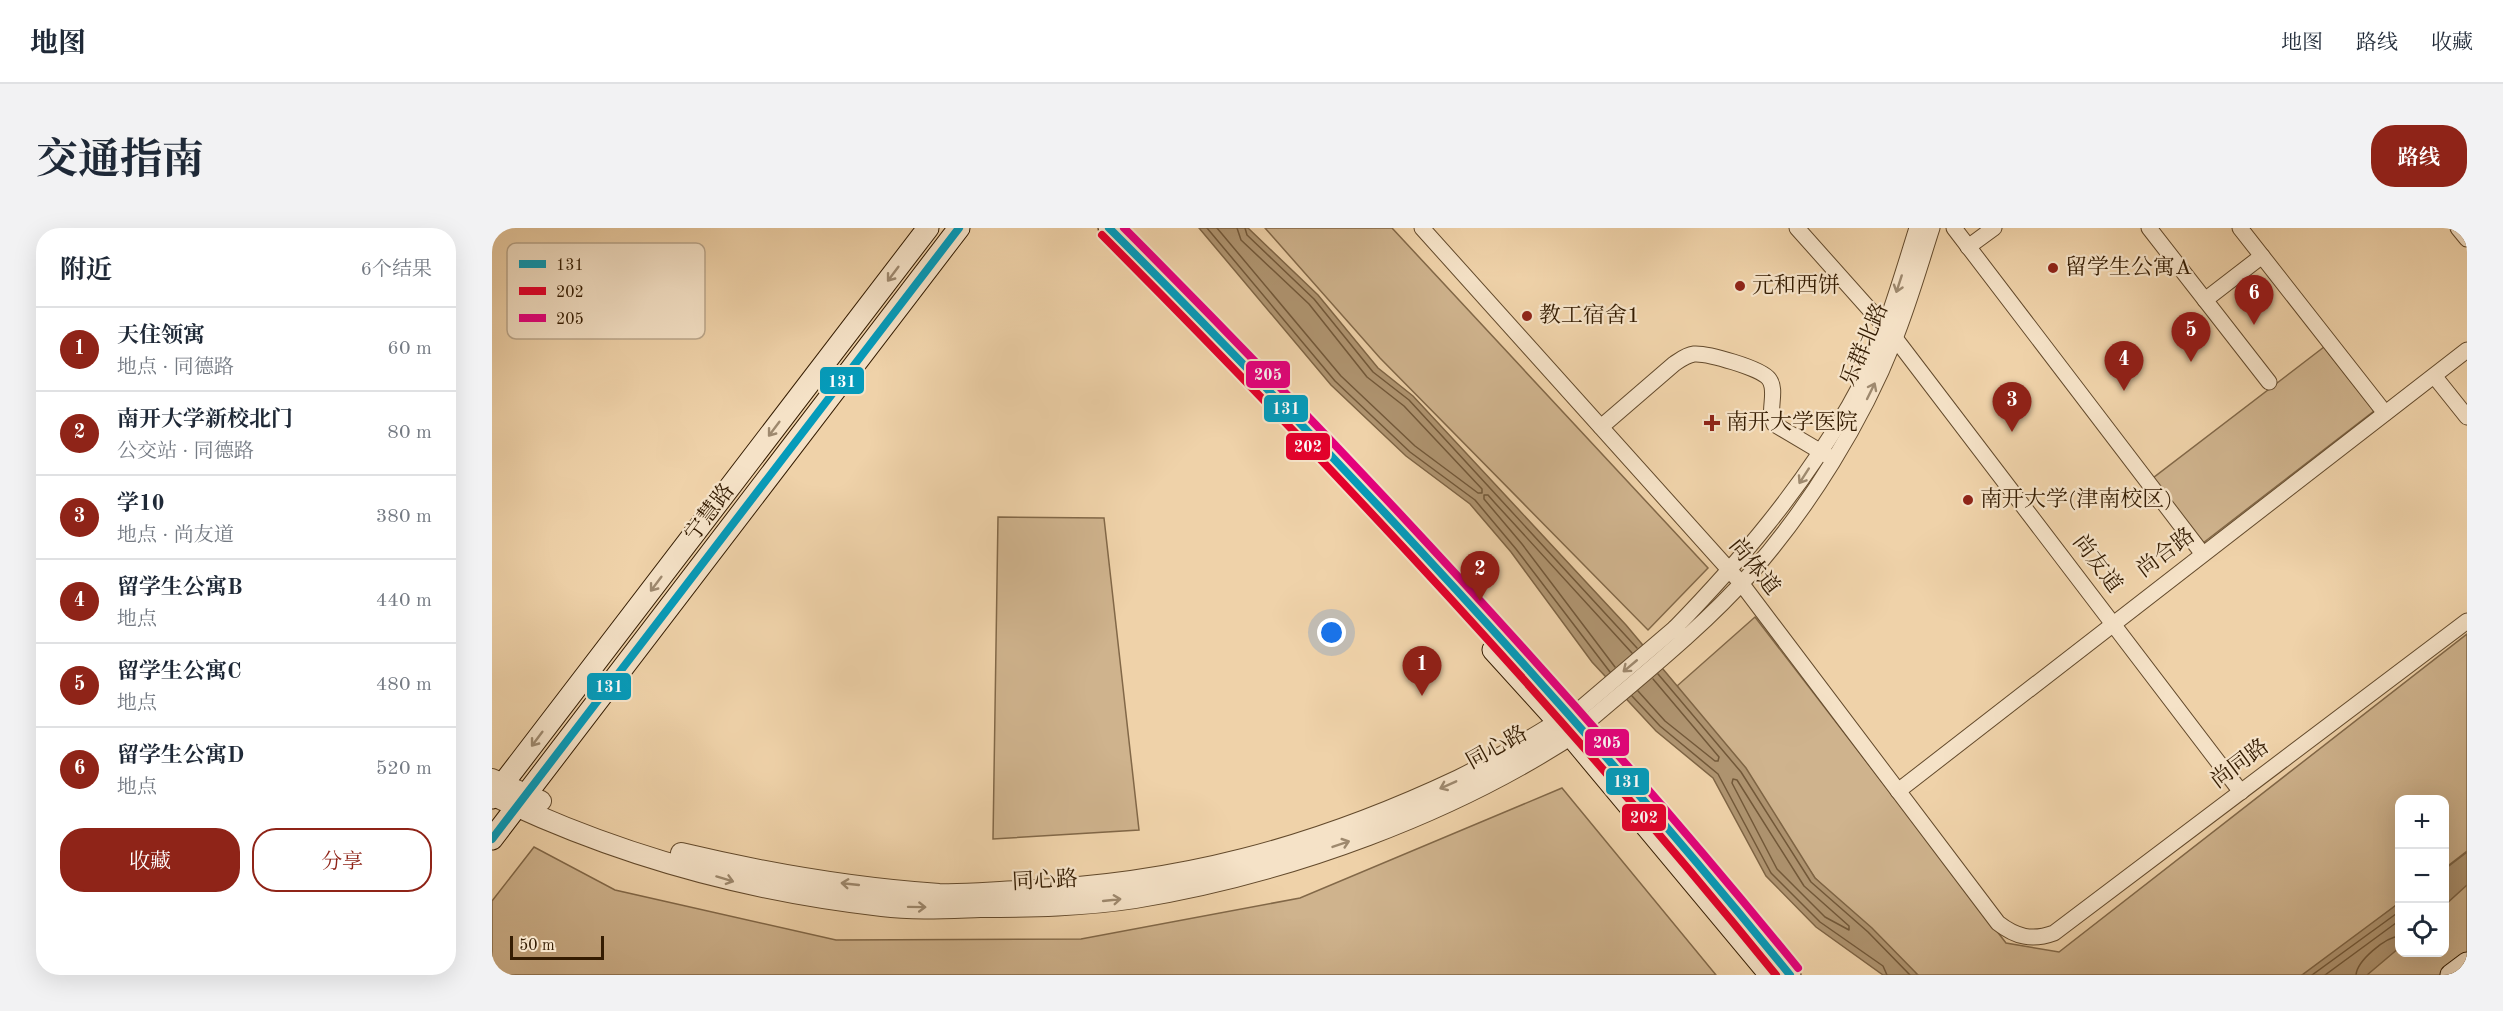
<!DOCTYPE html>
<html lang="zh">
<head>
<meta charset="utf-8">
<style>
	:root { --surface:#fff; --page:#f2f2f3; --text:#1f2937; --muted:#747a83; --line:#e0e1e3; --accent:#8f2418 }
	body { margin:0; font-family:"Old Standard TT","Noto Serif SC",serif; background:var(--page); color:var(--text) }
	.controls { position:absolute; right:18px; bottom:18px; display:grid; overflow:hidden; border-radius:12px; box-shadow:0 6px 24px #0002 }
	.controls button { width:54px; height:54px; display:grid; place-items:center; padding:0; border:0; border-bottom:2px solid var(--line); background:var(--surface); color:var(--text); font:30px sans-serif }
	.scale { position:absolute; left:18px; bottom:15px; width:94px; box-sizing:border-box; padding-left:6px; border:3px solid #341c02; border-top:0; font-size:16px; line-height:21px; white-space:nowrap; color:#341c02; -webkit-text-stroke:4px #f5e2c7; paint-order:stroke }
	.you { position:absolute; left:840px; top:405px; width:21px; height:21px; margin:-15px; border:4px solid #fff; border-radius:50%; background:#1a73e8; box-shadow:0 0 0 9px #1a73e833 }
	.badge { display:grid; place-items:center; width:39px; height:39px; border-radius:50%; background:var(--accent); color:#fff; font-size:20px; font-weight:700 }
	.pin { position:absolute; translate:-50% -50px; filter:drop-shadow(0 2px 3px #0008) }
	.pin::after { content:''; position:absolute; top:32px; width:21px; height:18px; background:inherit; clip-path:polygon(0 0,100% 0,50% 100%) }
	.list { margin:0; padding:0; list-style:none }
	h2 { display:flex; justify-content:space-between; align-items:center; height:78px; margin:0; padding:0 24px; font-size:26px }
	h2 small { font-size:20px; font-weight:400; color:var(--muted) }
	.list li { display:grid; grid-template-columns:39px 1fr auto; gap:18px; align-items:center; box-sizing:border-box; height:84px; padding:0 24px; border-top:2px solid var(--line) }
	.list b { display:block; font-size:22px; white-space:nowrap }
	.list p { margin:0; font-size:20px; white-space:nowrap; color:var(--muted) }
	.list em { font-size:20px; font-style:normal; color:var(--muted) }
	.actions { display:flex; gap:12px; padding:18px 24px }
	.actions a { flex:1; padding:14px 0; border:2px solid var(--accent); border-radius:24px; text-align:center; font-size:21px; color:var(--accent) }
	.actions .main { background:var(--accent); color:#fff }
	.icon { flex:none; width:33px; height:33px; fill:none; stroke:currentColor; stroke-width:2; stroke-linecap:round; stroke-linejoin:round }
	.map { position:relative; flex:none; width:1975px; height:747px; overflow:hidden; border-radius:24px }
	header { display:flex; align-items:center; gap:36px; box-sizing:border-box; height:84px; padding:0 30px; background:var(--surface); border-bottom:2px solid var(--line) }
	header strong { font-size:28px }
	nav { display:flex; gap:33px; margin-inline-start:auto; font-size:21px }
	.intro { display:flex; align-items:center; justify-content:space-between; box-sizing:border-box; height:144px; padding:0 36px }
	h1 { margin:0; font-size:42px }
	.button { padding:15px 27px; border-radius:24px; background:var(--accent); color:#fff; font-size:21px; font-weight:700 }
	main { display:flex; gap:36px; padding:0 36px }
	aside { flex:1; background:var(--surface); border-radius:24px; box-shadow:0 6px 24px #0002 }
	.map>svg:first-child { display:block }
	.green { fill:#cfb38d; stroke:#826848; stroke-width:1.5 }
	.water { fill:#af9470; stroke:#7e6444; stroke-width:1.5 }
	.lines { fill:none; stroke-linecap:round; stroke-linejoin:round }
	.shore { stroke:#725839; stroke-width:1.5 }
	.minor-casing { stroke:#634a2c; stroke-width:17 }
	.tertiary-casing { stroke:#634a2c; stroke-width:22 }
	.secondary-casing { stroke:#341c02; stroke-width:23 }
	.minor { stroke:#f5e2c7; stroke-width:15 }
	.tertiary { stroke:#f5e2c7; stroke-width:20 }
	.secondary { stroke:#f5e2c7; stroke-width:21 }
	.bus-1-casing { stroke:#f5e2c7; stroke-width:12 }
	.bus-2-casing { stroke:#f5e2c7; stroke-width:12 }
	.bus-3-casing { stroke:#f5e2c7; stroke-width:12 }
	.bus-1 { stroke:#059bba; stroke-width:8 }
	.bus-2 { stroke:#e4002b; stroke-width:8 }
	.bus-3 { stroke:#e5007d; stroke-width:8 }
	.oneway { stroke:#9e896e }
	.poi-dot { fill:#8f2418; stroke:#f5e2c7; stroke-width:2 }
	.labels { text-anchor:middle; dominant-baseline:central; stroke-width:4.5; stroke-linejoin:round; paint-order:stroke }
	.poi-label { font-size:22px; fill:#341c02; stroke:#f5e2c7; text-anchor:start }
	.street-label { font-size:22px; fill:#341c02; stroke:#f5e2c7 }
	.key { fill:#f5e2c7; stroke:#bba78c; stroke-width:1.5 }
	.key-label { font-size:16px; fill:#341c02 }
	.line-badge { stroke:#f5e2c7; stroke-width:2 }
	.badge-label { font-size:16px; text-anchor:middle; font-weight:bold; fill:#fff }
</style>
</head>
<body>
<header>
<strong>地图</strong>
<nav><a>地图</a><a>路线</a><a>收藏</a></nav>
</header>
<div class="intro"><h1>交通指南</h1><a class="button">路线</a></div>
<main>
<aside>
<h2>附近<small>6个结果</small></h2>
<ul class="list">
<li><span class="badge">1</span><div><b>天住领寓</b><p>地点 · 同德路</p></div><em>60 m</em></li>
<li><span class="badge">2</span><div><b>南开大学新校北门</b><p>公交站 · 同德路</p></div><em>80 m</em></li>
<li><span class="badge">3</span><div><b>学10</b><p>地点 · 尚友道</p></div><em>380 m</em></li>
<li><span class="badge">4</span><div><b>留学生公寓B</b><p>地点</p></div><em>440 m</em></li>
<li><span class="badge">5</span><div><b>留学生公寓C</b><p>地点</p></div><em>480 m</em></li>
<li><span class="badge">6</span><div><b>留学生公寓D</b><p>地点</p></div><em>520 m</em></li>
</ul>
<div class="actions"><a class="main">收藏</a><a>分享</a></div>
</aside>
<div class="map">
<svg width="1975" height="747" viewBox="0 0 1975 747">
	<rect width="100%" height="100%" fill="#efd2a9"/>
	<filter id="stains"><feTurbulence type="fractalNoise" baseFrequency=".00333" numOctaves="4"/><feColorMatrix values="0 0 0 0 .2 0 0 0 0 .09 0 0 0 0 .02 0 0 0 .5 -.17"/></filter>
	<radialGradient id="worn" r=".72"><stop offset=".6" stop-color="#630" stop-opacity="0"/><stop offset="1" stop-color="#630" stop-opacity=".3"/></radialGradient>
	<!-- green -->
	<g class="green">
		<path d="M773,0H900L1216,340L1156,402L888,130Z"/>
		<path d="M1832,119L1882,183L1711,315L1661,250Z"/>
		<path d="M506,289L612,290L647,602L501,611Z"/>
		<path d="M1263,389L1514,715L1567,724L1975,406V623L1953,640L1952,572H1908L1907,675L1814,747H1422L1323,650L1185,458Z"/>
		<path d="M1070,560L1224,747H0V673L42,619L123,662L344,712L589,711L808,670Z"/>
		<path d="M1975,645V747H1842L1907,697L1908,724H1952L1953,662Z"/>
	</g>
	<!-- water -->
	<g class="water">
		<path d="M707,0H756L826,67L886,140L921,168L1134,397L1254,540L1323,650L1380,700L1426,747H1391L1324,699L1274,648L1221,550L1164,503L1100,434L1019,324L978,276L914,228L839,157Z"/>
		<path d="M1975,624V657L1953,677V641Z"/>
		<path d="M1907,675V720L1875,747H1810Z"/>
	</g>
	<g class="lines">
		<!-- shore -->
		<g class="shore">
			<path d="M715,0L843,153L918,224L983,272L1024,321L1118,444"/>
			<path d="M725,0L849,148L923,218L986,265H990V261L912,178L875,149L817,76L749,12L745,0"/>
			<path d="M753,0L755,7L822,71L881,144L917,172L1145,420"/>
			<path d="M1123,439L1030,316L992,271V267H996L1003,275L1140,425"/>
			<path d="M1166,446L1249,544L1319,654L1376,704L1418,747"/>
			<path d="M1146,463L1173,493L1223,533H1226L1227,529L1161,451"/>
			<path d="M1140,468L1168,498L1226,546L1279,645L1328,694L1391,738L1395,747"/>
			<path d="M1241,551L1245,552L1312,658L1357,698V702L1333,689L1285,641L1240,555Z"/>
			<path d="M1820,747L1908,683"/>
			<path d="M1833,747L1908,692"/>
			<path d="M1864,747C1865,733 1893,709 1908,708"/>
		</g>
		<defs>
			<g id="minor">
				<path d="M930,0L1249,355L1506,695C1524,709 1540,713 1562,705L1975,393"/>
				<path d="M1305,0L1403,110L1749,564"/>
				<path d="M1462,0L1710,325"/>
				<path d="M1657,0L1777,154"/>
				<path d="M1748,0L1893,185"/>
				<path d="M1966,0L1975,11"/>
				<path d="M1476,19L1502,0"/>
				<path d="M1713,72L1770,28"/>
				<path d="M1943,149L1975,189"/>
				<path d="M1109,199L1182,136C1188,132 1194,127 1202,126C1215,125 1269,140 1277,151C1286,163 1275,182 1282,196L1336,228"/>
				<path d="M1193,410L1183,400C1249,332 1309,261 1357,178C1389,123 1406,60 1425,0"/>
				<path d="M1081,487L1183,400"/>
				<path d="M1091,498C1148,449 1209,401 1259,345C1317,279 1370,194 1402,113C1417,76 1428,37 1440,0"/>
				<path d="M1406,563L1975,122"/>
			</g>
			<g id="tertiary">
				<path d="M0,551L49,573"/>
				<path d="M0,567C122,626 256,663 390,678C422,682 456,680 488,679C540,679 591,678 643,670C795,645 962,585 1090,499"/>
				<path d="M189,625C273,645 359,660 447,666C473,667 500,664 526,663C685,657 823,620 967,552C1006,533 1043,509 1081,487"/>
			</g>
			<g id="secondary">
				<path d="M617,0C856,237 1088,483 1298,747"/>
				<path d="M1001,422L1078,507L1278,747"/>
				<path d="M0,570L436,0"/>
				<path d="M0,611L467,0"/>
				<path d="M1959,747L1975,735"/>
			</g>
		</defs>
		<!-- minor casing -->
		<use href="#minor" class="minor-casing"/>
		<!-- tertiary casing -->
		<use href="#tertiary" class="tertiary-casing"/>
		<!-- secondary casing -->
		<use href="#secondary" class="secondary-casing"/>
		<!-- minor -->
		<use href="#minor" class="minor"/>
		<!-- tertiary -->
		<use href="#tertiary" class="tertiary"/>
		<!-- secondary -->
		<use href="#secondary" class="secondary"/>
		<defs>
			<g id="bus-1">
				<path d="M617,0C856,239 1085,485 1298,747"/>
				<path d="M0,611L467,0"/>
			</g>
			<path id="bus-2" d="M610,7C846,244 1073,487 1284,747"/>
			<path id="bus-3" d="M632,0C868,237 1095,481 1306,740"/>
		</defs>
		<!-- bus-1 casing -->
		<use href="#bus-1" class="bus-1-casing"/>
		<!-- bus-2 casing -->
		<use href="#bus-2" class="bus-2-casing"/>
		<!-- bus-3 casing -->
		<use href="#bus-3" class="bus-3-casing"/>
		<!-- bus-1 -->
		<use href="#bus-1" class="bus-1"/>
		<!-- bus-2 -->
		<use href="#bus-2" class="bus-2"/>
		<!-- bus-3 -->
		<use href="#bus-3" class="bus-3"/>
	</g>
	<!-- one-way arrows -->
	<defs><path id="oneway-shaft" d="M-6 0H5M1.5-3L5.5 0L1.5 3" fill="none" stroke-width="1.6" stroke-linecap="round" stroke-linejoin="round" transform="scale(1.5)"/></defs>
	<g class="oneway">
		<use href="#oneway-shaft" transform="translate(401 46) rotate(127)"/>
		<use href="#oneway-shaft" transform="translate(1407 56) rotate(108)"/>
		<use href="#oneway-shaft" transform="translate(1379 163) rotate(-64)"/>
		<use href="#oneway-shaft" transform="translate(282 201) rotate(127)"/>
		<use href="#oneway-shaft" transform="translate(1312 248) rotate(123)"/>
		<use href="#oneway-shaft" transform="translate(164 356) rotate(127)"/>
		<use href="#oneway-shaft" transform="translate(1138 438) rotate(140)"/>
		<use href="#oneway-shaft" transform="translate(45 511) rotate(127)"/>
		<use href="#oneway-shaft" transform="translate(956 557) rotate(156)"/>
		<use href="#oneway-shaft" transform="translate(849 616) rotate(-19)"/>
		<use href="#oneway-shaft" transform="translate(233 651) rotate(17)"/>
		<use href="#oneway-shaft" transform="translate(358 656) rotate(-174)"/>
		<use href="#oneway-shaft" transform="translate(620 672) rotate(-6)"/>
		<use href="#oneway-shaft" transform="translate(425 679) rotate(1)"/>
	</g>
	<!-- markers -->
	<g class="poi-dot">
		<circle cx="1561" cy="40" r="6"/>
		<circle cx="1248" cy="58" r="6"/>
		<circle cx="1035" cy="88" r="6"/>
		<path d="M1217 186h6v6h6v6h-6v6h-6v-6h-6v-6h6z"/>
		<circle cx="1476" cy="272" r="6"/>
	</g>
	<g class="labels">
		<!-- poi labels -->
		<g class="poi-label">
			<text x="1573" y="40">留学生公寓A</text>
			<text x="1260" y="58">元和西饼</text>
			<text x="1047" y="88">教工宿舍1</text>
			<text x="1234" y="195">南开大学医院</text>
			<text x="1488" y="272">南开大学(津南校区)</text>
		</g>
		<!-- street labels -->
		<g class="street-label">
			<text transform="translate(1373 117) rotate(-67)">乐群北路</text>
			<text transform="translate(218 285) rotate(-53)">宁慧路</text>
			<text transform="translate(1674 325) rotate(-37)">尚合路</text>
			<text transform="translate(1605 336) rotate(53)">尚友道</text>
			<text transform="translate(1262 339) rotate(51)">尚体道</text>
			<text transform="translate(1005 520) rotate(-29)">同心路</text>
			<text transform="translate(1748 536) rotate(-37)">尚同路</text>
			<text transform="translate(553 653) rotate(-3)">同心路</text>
		</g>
	</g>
	<!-- legend -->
	<rect x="15" y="15" width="198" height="96" rx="9" class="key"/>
	<rect x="27" y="32" width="27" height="8" fill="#059bba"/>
	<rect x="27" y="59" width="27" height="8" fill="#e4002b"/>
	<rect x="27" y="86" width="27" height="8" fill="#e5007d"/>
	<g class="key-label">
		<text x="64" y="42">131</text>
		<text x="64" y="69">202</text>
		<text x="64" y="96">205</text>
	</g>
	<g class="line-badge">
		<rect x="753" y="132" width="46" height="29" rx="6" fill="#e5007d"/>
		<rect x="327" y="138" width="46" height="29" rx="6" fill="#059bba"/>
		<rect x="771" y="166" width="46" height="29" rx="6" fill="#059bba"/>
		<rect x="793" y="204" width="46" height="29" rx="6" fill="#e4002b"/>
		<rect x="94" y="444" width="46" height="29" rx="6" fill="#059bba"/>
		<rect x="1092" y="500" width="46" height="29" rx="6" fill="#e5007d"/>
		<rect x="1113" y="539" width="45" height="29" rx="6" fill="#059bba"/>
		<rect x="1129" y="575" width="46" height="29" rx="6" fill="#e4002b"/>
	</g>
	<g class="badge-label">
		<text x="776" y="152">205</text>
		<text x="350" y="159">131</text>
		<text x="794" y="186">131</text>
		<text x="816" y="224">202</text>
		<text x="117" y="464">131</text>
		<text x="1115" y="520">205</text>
		<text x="1135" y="559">131</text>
		<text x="1152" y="595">202</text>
	</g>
	<rect width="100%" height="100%" filter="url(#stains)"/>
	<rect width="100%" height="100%" fill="url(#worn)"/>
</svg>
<div class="controls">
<button>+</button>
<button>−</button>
<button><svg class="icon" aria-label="locate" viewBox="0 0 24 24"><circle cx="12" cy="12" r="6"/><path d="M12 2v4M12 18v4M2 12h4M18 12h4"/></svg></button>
</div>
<div class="scale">50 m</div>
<div class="you"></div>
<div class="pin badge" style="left:930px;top:468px">1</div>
<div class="pin badge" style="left:988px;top:373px">2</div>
<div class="pin badge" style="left:1520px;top:204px">3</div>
<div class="pin badge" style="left:1632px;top:163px">4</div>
<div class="pin badge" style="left:1699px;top:134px">5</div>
<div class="pin badge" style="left:1762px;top:97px">6</div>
</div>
</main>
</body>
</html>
